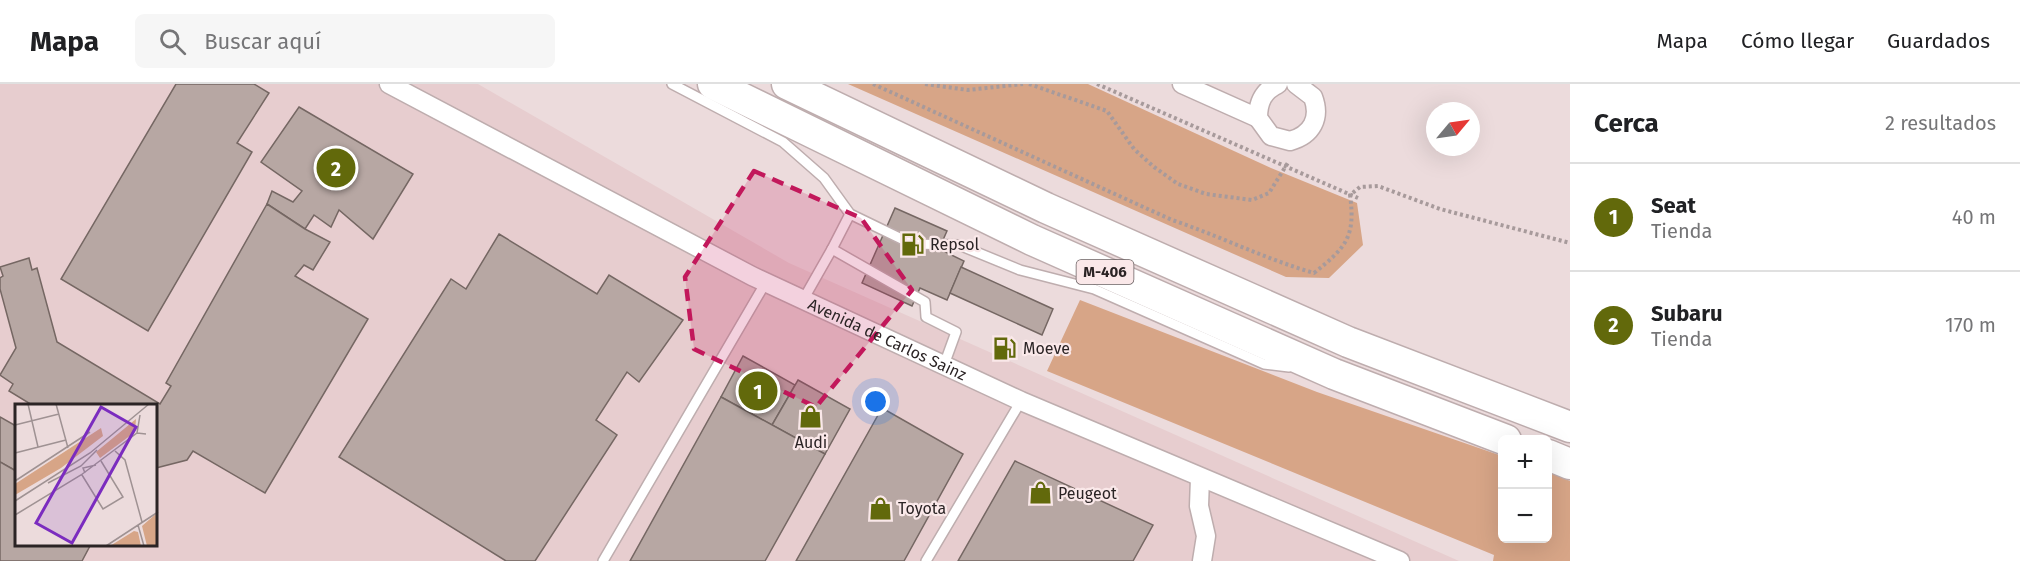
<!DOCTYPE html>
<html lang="es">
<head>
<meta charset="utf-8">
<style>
	:root { --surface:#fff; --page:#f6f6f6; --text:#202124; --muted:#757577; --line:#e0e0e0; --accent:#62690b }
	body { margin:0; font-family:"Fira Sans",sans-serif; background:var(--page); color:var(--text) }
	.controls { position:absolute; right:18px; bottom:18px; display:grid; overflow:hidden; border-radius:9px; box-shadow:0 6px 24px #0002 }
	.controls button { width:54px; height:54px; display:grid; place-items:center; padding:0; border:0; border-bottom:2px solid var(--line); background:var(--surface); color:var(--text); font:30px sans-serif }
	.compass { position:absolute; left:1426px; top:18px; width:54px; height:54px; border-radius:50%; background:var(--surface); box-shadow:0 6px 24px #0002; rotate:61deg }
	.you { position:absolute; left:876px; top:318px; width:21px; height:21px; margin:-15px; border:4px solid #fff; border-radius:50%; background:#1a73e8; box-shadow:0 0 0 9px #1a73e833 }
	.badge { display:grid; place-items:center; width:39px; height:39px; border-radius:50%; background:var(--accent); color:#fff; font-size:20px; font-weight:700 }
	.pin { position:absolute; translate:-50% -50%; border:3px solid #fff; box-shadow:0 2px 6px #0006 }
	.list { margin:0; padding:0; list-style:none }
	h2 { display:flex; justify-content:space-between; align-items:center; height:78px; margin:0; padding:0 24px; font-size:26px }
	h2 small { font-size:20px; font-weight:400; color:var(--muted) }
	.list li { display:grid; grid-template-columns:39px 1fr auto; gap:18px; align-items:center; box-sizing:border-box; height:108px; padding:0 24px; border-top:2px solid var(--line) }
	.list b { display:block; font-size:22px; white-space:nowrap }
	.list p { margin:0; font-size:20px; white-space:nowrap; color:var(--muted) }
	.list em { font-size:20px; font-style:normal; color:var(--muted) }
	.icon { flex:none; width:33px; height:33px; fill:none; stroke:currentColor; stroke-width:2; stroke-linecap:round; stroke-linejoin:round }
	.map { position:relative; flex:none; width:1570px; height:477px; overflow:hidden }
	header { display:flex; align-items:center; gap:36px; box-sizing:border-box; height:84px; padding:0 30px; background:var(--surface); border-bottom:2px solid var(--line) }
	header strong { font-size:28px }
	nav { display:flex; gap:33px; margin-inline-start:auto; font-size:21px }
	.search { width:420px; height:54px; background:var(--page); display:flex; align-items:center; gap:15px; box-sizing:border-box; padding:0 21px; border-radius:9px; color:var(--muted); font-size:22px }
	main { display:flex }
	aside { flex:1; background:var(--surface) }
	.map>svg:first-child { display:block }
	.built { fill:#e7cdcf; fill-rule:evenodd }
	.green { fill:#d7a587 }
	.building { fill:#b7a7a3; stroke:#756763; stroke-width:1.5 }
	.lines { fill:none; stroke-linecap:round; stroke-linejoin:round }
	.service-casing { stroke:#beadae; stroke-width:12 }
	.minor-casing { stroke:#beadae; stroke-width:21 }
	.trunk-casing { stroke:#beadae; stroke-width:33 }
	.path { stroke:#a79a9b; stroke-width:4; stroke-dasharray:3 3; stroke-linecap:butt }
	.service { stroke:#fff; stroke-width:9 }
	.minor { stroke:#fff; stroke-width:18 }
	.trunk { stroke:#fff; stroke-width:30 }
	.marked { fill:#c2185b; fill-opacity:0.2; stroke:#c2185b; stroke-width:4.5; stroke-dasharray:12 8; stroke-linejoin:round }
	.labels { text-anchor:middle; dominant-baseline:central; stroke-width:4.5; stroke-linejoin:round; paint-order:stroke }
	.shield { fill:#fae8e9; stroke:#695f60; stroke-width:1.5 }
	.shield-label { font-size:15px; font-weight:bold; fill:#2b2425 }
	.poi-label { font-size:16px; fill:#2b2425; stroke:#fae8e9; text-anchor:start }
	.street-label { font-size:16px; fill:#2b2425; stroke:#fae8e9 }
	.inset-road { fill:none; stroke:#9f9293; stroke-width:1.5 }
	.view { fill:#7b2cbf; fill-opacity:0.15; stroke:#7b2cbf; stroke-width:3 }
	.inset-edge { fill:none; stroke:#2b2425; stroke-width:3 }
</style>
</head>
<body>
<header>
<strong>Mapa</strong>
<div class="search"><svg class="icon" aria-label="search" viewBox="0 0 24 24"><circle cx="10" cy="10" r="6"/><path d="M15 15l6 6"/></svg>Buscar aquí</div>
<nav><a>Mapa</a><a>Cómo llegar</a><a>Guardados</a></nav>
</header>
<main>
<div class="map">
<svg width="1570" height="477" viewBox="0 0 1570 477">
	<rect width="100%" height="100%" fill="#ecdbdc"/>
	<!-- built -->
	<path class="built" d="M0,0H478L789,179L1459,477H0ZM16,321H156V460H16Z"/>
	<!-- green -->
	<g class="green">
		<path d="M848,0H1088L1271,84L1357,119L1363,161L1329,194L1286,193Z"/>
		<path d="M1080,216L1317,308L1502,372V454H1548V387L1570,397V477H1493L1494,471L1047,287Z"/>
	</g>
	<!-- building -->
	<g class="building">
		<path d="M176,0H254L269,9L237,59L252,68L148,247L61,195Z"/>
		<path d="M299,23L413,90L373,155L339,126L331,143L314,131L305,145L267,120L272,107L293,118L302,107L261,78Z"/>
		<path d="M267,120L305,145L330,158L313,186L304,181L295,192L368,235L265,409L193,367L187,376L156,384V321H32L9,307L13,300L0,291L16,264L0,205V194L3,192L0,183L29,174L32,186L37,184L57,258L160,320L171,302L166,299Z"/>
		<path d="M895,124L947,147L939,165L964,177L947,216L920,204L912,222L862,199Z"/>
		<path d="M499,150L597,210L609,191L683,236L639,298L627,288L596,336L617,351L535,477H506L339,373L451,195L466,205Z"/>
		<path d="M961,183L1053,225L1042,251L950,209Z"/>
		<path d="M743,272L795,301L772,341L721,313Z"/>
		<path d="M798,296L850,325L825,370L772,341Z"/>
		<path d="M721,313L825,370L765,477H630Z"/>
		<path d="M882,324L963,370L904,477H796Z"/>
		<path d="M0,333L16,342V387L0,378Z"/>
		<path d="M1015,377L1153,441L1133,477H958Z"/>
		<path d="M0,378L16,387V460H91L82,477H0Z"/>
	</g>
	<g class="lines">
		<defs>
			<g id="service">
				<path d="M672,0L783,58L824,94L850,130L912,160L959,161L1020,186L1094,205L1264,280L1289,283"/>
				<path d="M832,165L850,130"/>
				<path d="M803,216L832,165L925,218L926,233L956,248L944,281"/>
				<path d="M603,477L766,198"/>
				<path d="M926,477L1021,317"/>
			</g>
			<g id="minor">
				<path id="s1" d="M389,0L752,192L1021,317L1400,477"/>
				<path d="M1182,0L1258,34"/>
				<path d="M1278,0C1263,7 1258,18 1258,34L1271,52L1290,57C1312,51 1321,34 1313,13L1296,0"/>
				<path d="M1200,394L1199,422L1206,452L1202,477"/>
			</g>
			<g id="trunk">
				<path d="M713,0L1032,156L1334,290L1506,356"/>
				<path d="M787,0L1046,124L1348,258L1570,343"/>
				<path d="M1548,371L1570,380"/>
			</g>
		</defs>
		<!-- service casing -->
		<use href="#service" class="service-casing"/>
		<!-- minor casing -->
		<use href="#minor" class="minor-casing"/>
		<!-- trunk casing -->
		<use href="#trunk" class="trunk-casing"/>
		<!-- path -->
		<g class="path">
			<path d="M873,0L1172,136C1220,152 1265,175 1314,189C1345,164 1356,154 1350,111L1360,103L1378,102L1440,125L1570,159"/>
			<path d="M925,0L968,6L1023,0"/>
			<path d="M1029,0L1107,27L1134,65L1154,83L1178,100L1206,110L1252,116L1269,109L1289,77"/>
			<path d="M1097,0L1358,114"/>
		</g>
		<!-- service -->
		<use href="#service" class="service"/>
		<!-- minor -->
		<use href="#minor" class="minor"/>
		<!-- trunk -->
		<use href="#trunk" class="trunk"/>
	</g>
	<!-- marked area -->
	<path class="marked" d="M754,87L861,134L912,206L816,323L694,265L685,193Z"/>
	<!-- icons -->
	<defs>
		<symbol id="fuel-bare" viewBox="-9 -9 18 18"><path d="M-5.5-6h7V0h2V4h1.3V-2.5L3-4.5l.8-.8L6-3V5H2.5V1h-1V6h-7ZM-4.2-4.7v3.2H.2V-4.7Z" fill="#62690b" stroke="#fae8e9" stroke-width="2.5" paint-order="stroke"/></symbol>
		<symbol id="shop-bare" viewBox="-9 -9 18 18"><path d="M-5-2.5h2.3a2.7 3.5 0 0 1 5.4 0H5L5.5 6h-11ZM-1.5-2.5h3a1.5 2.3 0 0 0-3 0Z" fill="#62690b" stroke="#fae8e9" stroke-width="2.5" paint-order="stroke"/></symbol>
	</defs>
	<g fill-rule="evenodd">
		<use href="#fuel-bare" x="896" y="144" width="33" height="33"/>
		<use href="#fuel-bare" x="988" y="248" width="33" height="33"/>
		<use href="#shop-bare" x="794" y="316" width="33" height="33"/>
		<use href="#shop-bare" x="1024" y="392" width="33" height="33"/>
		<use href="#shop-bare" x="864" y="408" width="33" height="33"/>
	</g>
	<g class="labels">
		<!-- shield labels -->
		<rect class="shield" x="1076.5" y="176" width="57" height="24" rx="4.5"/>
		<g class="shield-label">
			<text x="1105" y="188">M-406</text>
		</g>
		<!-- poi labels -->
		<g class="poi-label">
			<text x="930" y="160">Repsol</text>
			<text x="1023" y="264">Moeve</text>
			<text x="811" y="358" text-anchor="middle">Audi</text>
			<text x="1058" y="409">Peugeot</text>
			<text x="898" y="424">Toyota</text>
		</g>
		<!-- street labels -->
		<g class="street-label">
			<text stroke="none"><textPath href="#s1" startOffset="560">Avenida de Carlos Sainz</textPath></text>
		</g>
	</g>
	<!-- overview -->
	<g transform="translate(15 320)">
		<rect width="142" height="142" fill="#ecdbdc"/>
		<path d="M121,15L120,28L85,54L81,48ZM86,24L88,32L46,64L0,91V80ZM142,109V142H132L127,122ZM119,127L123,128L126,142H95Z" fill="#d7a587"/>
		<path class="inset-road" d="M13,0L23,43M41,0L53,44M0,21L44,10M122,29L125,11M100,47L110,56L127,118M0,49L51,36M70,69L68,64L81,61M67,71L88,105L108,93L86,57M0,77L75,28M33,79L66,62L82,46M0,97L75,49L134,0M0,111L66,71L122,29L131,30M123,121L129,142M91,142L143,108"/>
		<path class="view" d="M86,3L121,23L57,139L21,119Z"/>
		<rect width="142" height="142" class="inset-edge"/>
	</g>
</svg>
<div class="controls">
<button>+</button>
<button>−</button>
</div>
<svg class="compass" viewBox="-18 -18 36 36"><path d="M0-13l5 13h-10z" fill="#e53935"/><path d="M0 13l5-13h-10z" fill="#757577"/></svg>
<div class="you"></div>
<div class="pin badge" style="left:758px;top:307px">1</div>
<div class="pin badge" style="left:336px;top:84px">2</div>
</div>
<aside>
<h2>Cerca<small>2 resultados</small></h2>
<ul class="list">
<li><span class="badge">1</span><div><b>Seat</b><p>Tienda</p></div><em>40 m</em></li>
<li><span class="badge">2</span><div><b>Subaru</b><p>Tienda</p></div><em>170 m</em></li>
</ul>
</aside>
</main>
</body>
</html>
